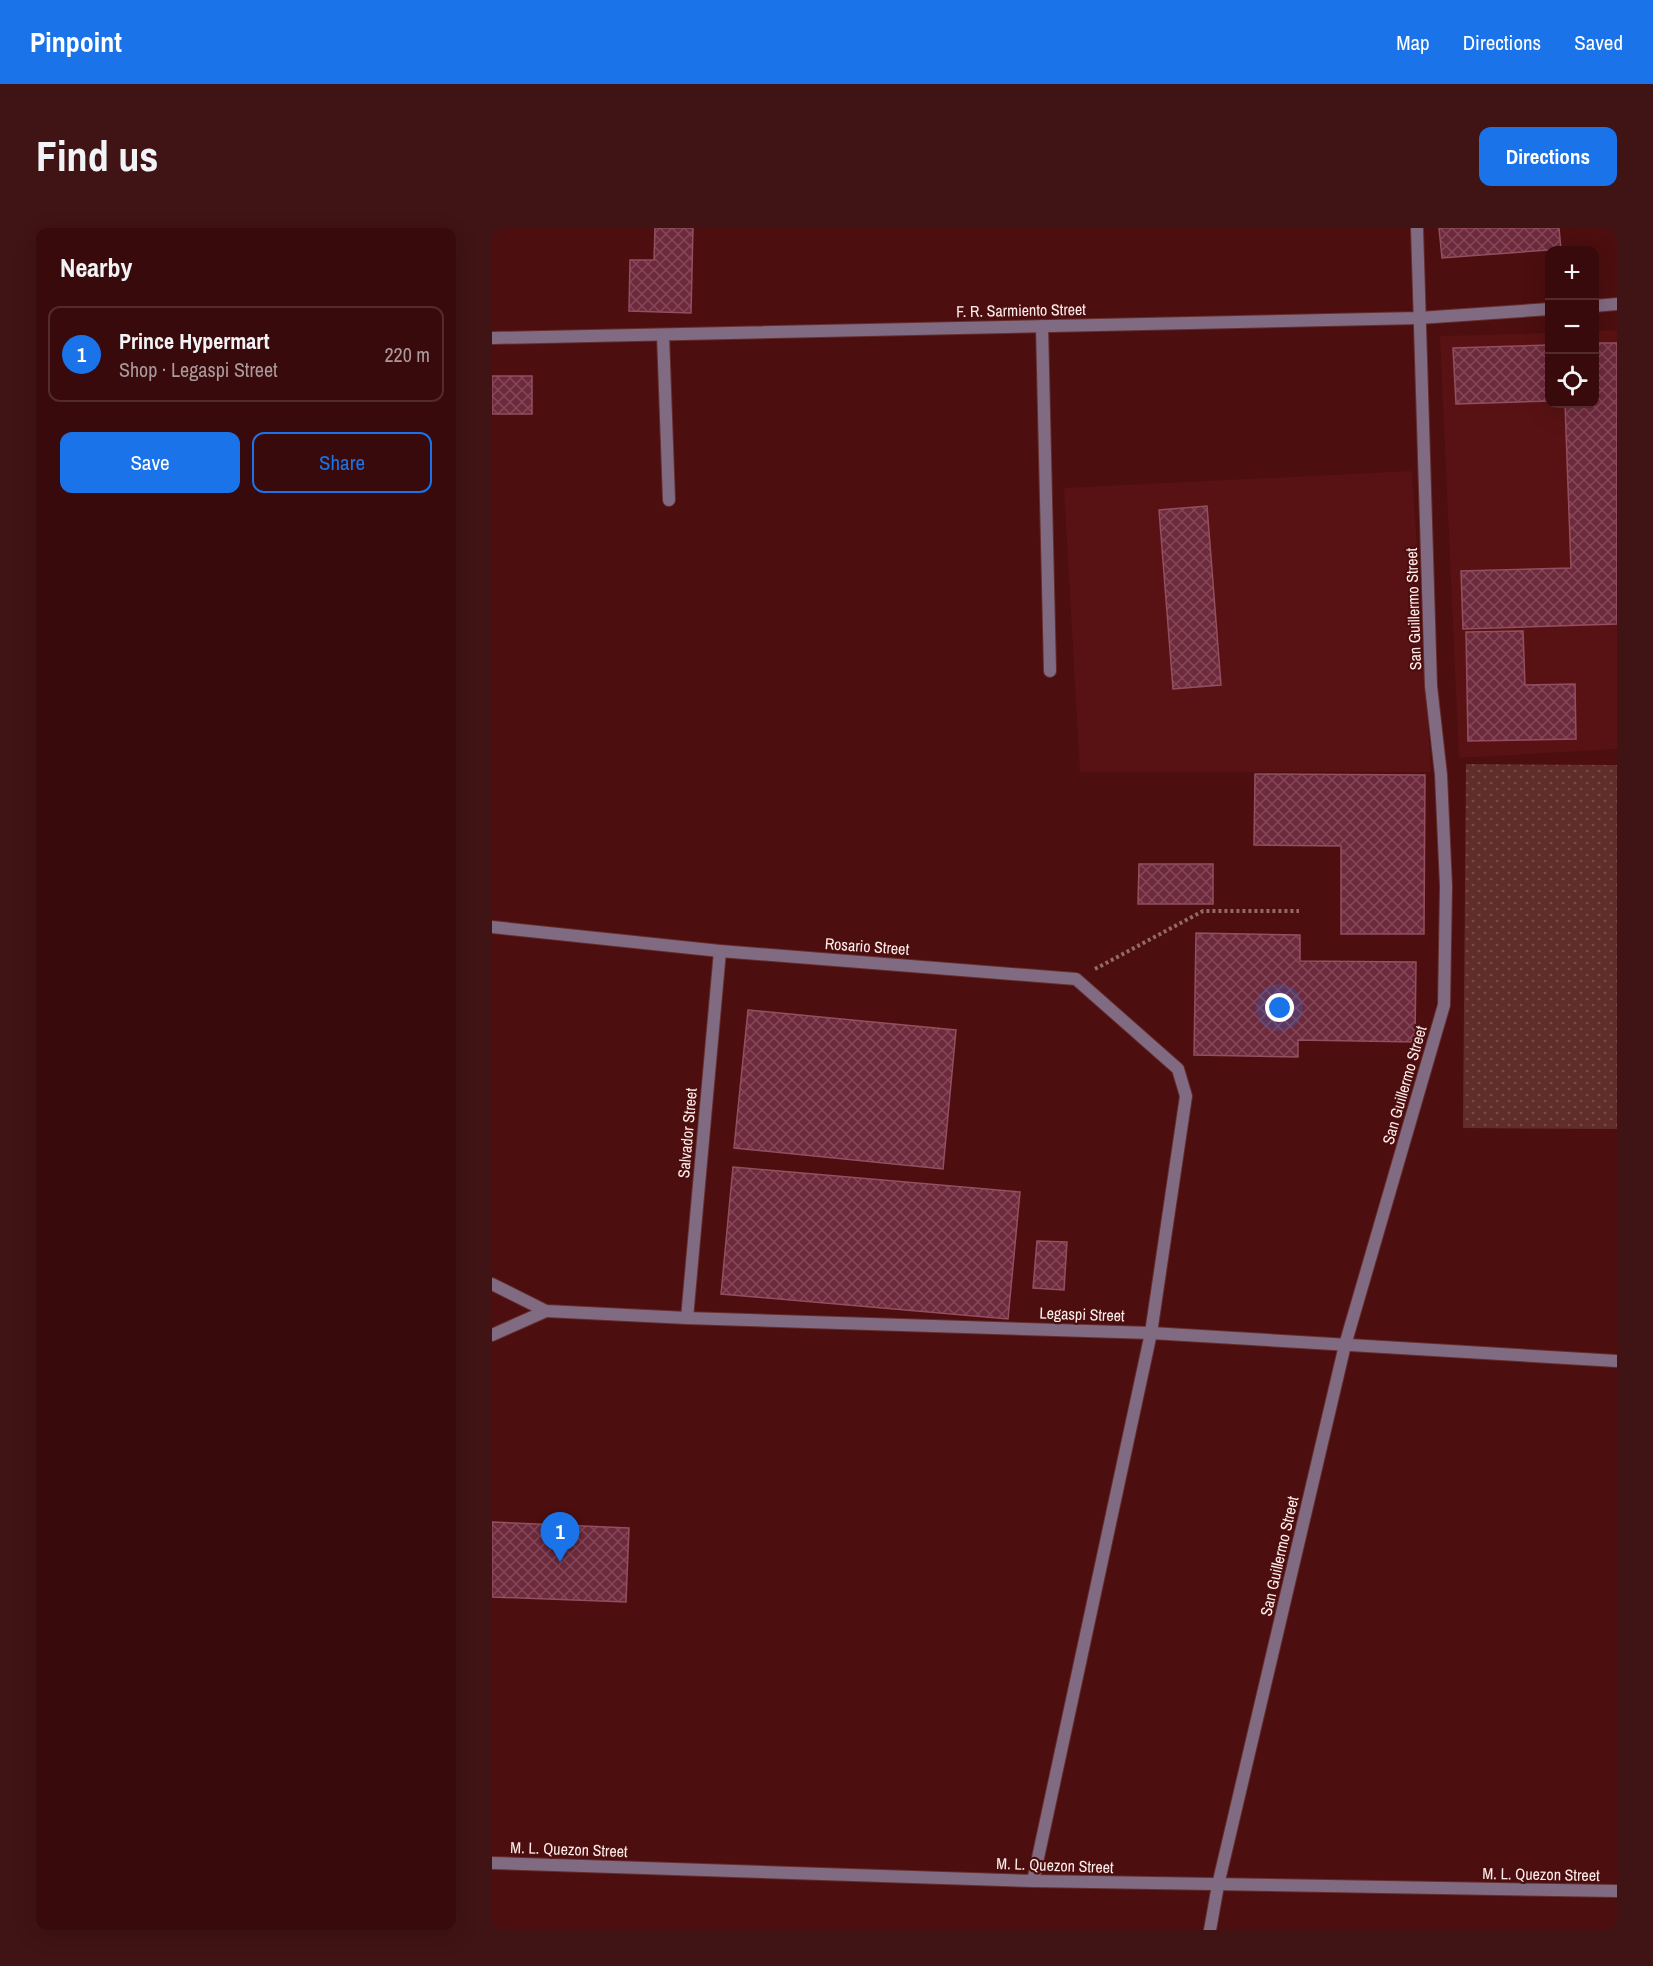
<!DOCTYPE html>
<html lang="en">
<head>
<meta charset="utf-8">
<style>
	:root { --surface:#390a0b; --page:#401314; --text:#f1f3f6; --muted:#ab9a9d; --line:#532b2c; --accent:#1a73e8 }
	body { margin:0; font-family:"Archivo Narrow",sans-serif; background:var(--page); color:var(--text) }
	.controls { position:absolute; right:18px; top:18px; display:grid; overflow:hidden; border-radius:12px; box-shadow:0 6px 24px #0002 }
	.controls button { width:54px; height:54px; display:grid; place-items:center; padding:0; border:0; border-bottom:2px solid var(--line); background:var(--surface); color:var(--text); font:30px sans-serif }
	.you { position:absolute; left:788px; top:780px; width:21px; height:21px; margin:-15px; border:4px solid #fff; border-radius:50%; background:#1a73e8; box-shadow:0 0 0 9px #1a73e833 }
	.badge { display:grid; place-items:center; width:39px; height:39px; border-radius:50%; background:var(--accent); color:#fff; font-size:20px; font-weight:700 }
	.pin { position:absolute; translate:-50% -50px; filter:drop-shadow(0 2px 3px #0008) }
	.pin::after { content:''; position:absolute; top:32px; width:21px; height:18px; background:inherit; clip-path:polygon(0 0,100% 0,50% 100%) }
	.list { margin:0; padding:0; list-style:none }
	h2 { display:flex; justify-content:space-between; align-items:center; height:78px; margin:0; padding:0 24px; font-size:26px }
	h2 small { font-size:20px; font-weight:400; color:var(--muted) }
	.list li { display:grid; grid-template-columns:39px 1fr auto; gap:18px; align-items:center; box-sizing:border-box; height:96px; margin:0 12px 12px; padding:0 12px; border:2px solid var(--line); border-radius:12px }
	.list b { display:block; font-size:22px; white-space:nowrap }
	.list p { margin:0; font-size:20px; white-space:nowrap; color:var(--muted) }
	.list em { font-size:20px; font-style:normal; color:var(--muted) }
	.actions { display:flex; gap:12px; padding:18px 24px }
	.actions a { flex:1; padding:14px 0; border:2px solid var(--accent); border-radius:12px; text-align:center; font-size:21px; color:var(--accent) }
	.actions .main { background:var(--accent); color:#fff }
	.icon { flex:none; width:33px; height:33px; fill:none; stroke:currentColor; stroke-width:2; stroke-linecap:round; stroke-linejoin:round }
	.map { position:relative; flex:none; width:1125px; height:1702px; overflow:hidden; border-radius:12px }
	header { display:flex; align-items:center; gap:36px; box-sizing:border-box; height:84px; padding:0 30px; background:var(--accent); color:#fff }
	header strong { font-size:28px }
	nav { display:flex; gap:33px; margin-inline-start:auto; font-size:21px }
	.intro { display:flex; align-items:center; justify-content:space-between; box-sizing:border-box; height:144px; padding:0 36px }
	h1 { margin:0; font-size:42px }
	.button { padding:15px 27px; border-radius:12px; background:var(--accent); color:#fff; font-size:21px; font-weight:700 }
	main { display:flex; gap:36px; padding:0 36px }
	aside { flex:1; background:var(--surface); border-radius:12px; box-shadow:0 6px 24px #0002 }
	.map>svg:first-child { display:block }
	.built { fill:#591213 }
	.park { fill:url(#park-dots) }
	.building { fill:url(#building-cross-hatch); stroke:#934f60; stroke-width:1.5 }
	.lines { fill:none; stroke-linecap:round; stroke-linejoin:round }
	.service-casing { stroke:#652d2e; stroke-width:14 }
	.minor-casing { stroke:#652d2e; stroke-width:14 }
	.path { stroke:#946968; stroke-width:4; stroke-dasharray:3 3; stroke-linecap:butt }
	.service { stroke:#816b82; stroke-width:12 }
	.minor { stroke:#816b82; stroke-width:12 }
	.labels { text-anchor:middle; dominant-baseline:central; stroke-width:4.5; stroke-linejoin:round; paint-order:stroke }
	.street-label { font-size:16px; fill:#fdecea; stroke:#4c0e0f }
</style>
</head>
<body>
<header>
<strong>Pinpoint</strong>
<nav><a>Map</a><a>Directions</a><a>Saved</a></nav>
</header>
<div class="intro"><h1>Find us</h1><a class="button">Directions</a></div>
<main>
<aside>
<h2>Nearby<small></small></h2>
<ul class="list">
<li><span class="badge">1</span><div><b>Prince Hypermart</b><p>Shop · Legaspi Street</p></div><em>220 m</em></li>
</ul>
<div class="actions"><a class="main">Save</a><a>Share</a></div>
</aside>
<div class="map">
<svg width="1125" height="1702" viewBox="0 0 1125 1702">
	<defs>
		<pattern id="park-dots" width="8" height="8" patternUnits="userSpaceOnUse" patternTransform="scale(1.5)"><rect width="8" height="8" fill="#602d2a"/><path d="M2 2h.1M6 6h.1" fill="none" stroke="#784c49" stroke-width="1.8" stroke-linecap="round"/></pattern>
		<pattern id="building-cross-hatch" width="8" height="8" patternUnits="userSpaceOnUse" patternTransform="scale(1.5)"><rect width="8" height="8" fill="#6e2a3d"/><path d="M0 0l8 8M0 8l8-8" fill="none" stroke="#844959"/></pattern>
	</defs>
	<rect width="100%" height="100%" fill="#4c0e0f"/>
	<!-- built -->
	<g class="built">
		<path d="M1125,102V521L967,530L948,108L1057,105L1058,176H1102L1103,103Z"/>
		<path d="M920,243L939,544H588L572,260Z"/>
	</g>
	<!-- park -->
	<path class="park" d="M974,536L1125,537V901L971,900Z"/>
	<!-- building -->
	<g class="building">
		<path d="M163,0H201L199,85L137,83L138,32H162Z"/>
		<path d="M947,0H1067L1069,21L950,30Z"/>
		<path d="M1102,115H1125V396L971,401L969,343L1079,340L1073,176H1102Z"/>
		<path d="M1058,117V173L964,176L961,120Z"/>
		<rect x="0" y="148" width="40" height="38"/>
		<path d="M715,278L729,457L681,461L667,282Z"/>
		<path d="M1031,403L1033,457L1083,456L1084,511L976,513L974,404Z"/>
		<path d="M763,546L933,547L932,706H849V618L762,617Z"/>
		<path d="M647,636H721V676H646Z"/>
		<path d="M704,705L808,707V733L924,734L923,814L806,812V829L702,827Z"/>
		<path d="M256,782L464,802L451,941L242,920Z"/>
		<path d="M241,939L528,964L516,1091L229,1066Z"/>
		<path d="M545,1013L575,1014L572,1062L541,1060Z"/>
		<path d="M0,1294L137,1300L134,1374L0,1369Z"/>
	</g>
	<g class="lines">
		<defs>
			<g id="service">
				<path d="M550,98L558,443"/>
				<path d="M171,107L177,272"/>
			</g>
			<g id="minor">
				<path d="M1102,78L1125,76"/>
				<path d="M0,110L927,90L1058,81"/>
				<path d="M0,699L228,723L584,751L686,841L694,868L659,1105L541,1653"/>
				<path d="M0,1056L54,1083L195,1090L659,1105L1125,1133"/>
				<path d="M195,1090L228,723"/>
				<path d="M0,1107L54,1083"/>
				<path d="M0,1635L541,1653L1125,1663"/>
				<path d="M718,1702L726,1657L853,1117L952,777L954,658L949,547L939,458L925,0"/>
			</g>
		</defs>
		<!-- service casing -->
		<use href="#service" class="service-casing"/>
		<!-- minor casing -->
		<use href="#minor" class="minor-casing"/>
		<!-- path -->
		<path class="path" d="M603,741L711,683H807"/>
		<!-- service -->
		<use href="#service" class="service"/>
		<!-- minor -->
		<use href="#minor" class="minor"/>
	</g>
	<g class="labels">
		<!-- street labels -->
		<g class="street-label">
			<text transform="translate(529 82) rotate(-1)">F. R. Sarmiento Street</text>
			<text transform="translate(921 381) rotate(-92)">San Guillermo Street</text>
			<text transform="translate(375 718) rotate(4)">Rosario Street</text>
			<text transform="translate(912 857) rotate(-74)">San Guillermo Street</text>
			<text transform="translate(195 905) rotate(-85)">Salvador Street</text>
			<text transform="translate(590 1086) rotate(2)">Legaspi Street</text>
			<text transform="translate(787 1328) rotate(-77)">San Guillermo Street</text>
			<text transform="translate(77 1621) rotate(2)">M. L. Quezon Street</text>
			<text transform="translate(563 1637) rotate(2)">M. L. Quezon Street</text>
			<text transform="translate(1049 1646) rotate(1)">M. L. Quezon Street</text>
		</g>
	</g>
</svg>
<div class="controls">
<button>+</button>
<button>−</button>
<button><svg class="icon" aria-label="locate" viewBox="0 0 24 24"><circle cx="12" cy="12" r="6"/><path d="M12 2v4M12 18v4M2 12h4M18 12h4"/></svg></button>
</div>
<div class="you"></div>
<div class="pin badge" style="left:68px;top:1334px">1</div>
</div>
</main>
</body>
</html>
